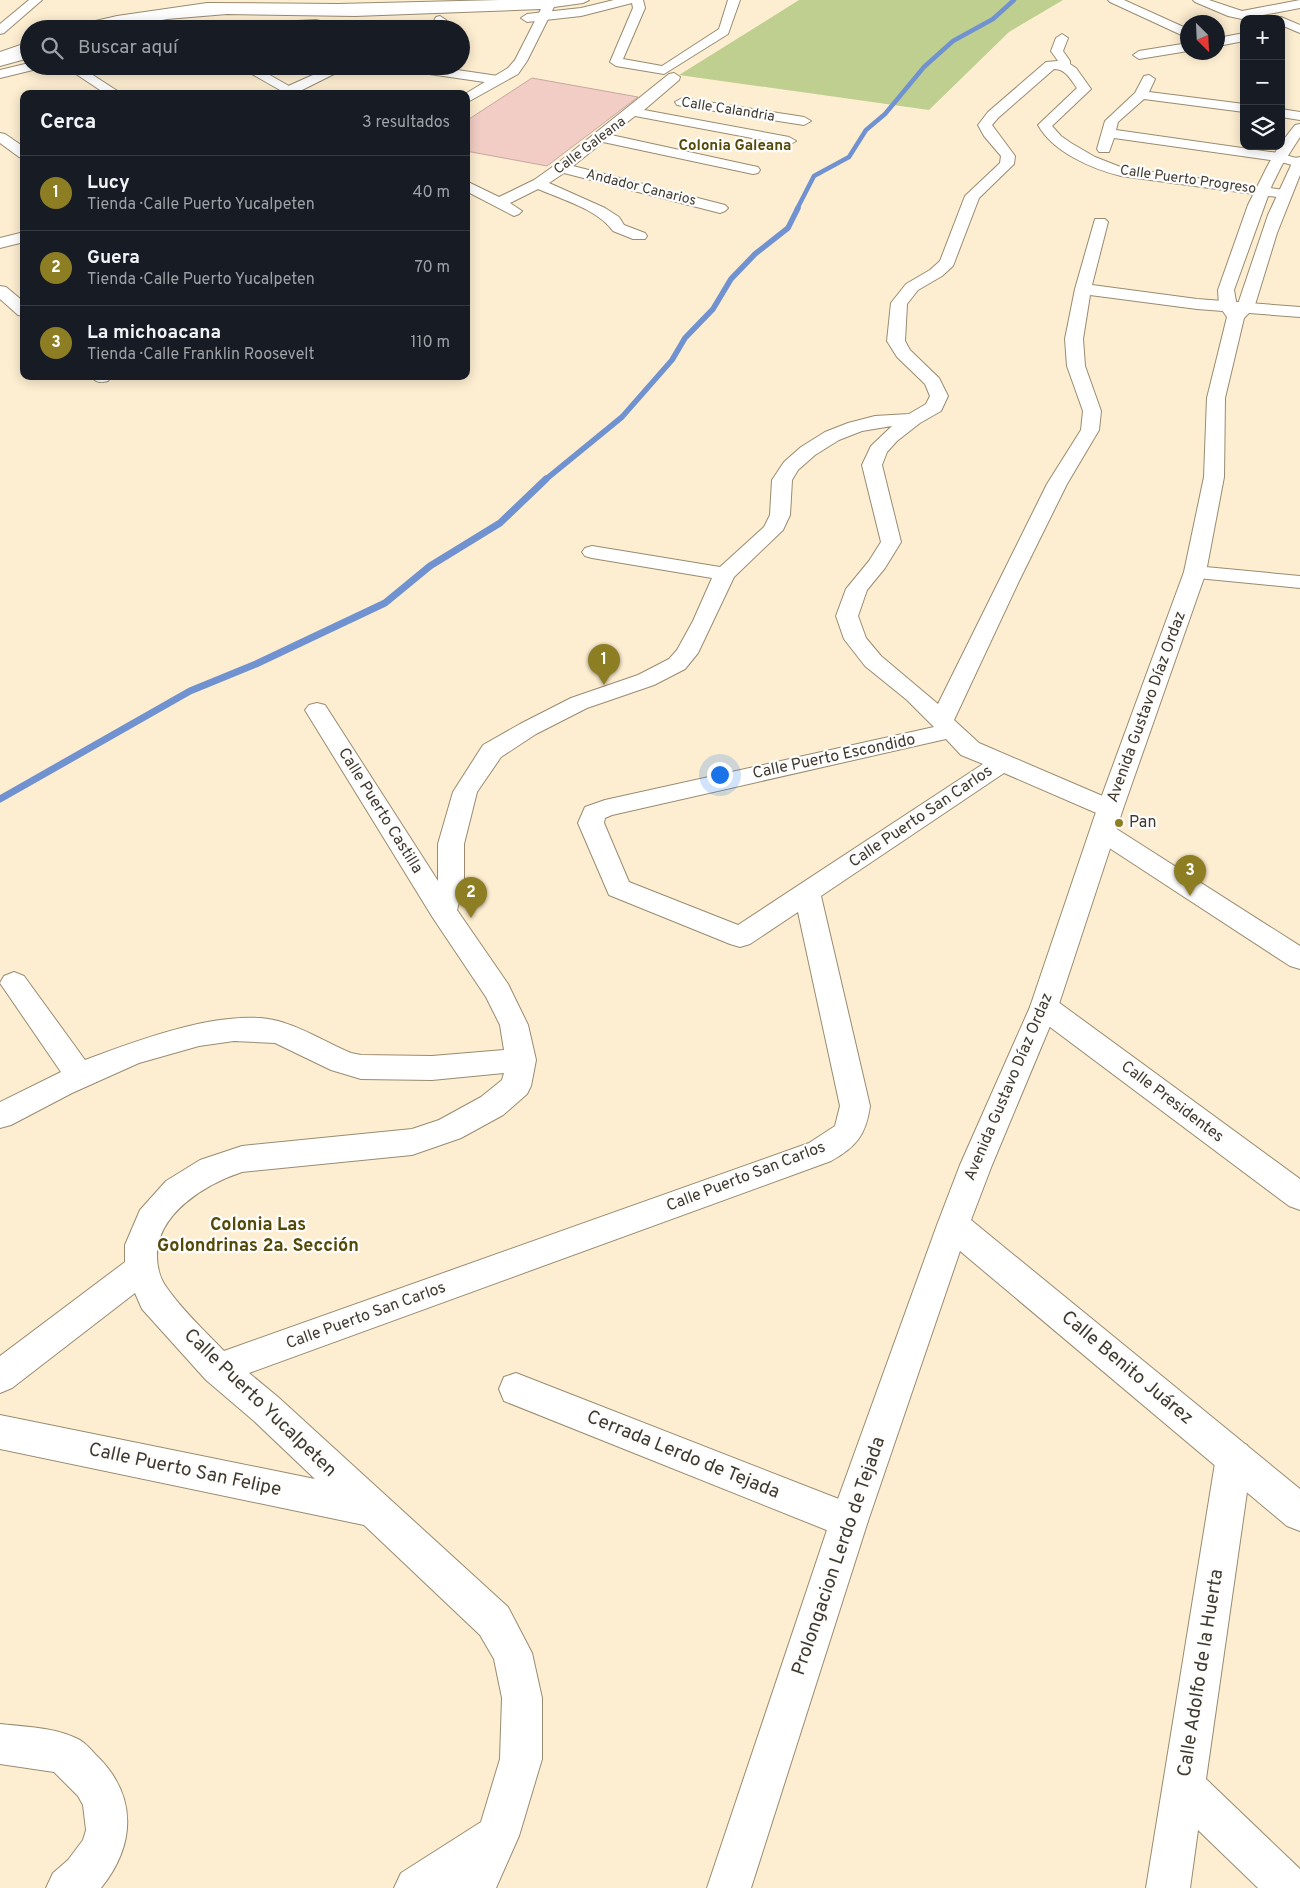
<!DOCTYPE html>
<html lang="es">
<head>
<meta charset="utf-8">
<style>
	:root { --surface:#171b24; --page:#20242c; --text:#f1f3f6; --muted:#9ea1a6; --line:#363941; --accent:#8d7e24 }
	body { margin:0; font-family:Overpass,sans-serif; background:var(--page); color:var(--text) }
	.controls { position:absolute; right:15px; top:15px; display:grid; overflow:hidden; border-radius:10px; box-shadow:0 2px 12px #0003 }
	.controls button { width:45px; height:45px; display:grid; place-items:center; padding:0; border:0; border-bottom:1px solid var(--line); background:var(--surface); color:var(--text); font:25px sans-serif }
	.compass { position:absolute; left:1180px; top:15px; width:45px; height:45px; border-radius:50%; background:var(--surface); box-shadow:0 2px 12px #0003; rotate:156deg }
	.you { position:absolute; left:719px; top:774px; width:18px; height:18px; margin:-12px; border:4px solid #fff; border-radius:50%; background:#1a73e8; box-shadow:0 0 0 8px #1a73e833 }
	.badge { display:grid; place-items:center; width:32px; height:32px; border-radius:50%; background:var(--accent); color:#fff; font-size:16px; font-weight:700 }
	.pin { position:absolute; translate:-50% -41px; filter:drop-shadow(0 1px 2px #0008) }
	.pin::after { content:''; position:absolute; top:26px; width:18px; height:15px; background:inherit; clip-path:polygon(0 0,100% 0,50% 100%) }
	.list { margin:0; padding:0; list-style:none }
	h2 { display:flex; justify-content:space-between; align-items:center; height:65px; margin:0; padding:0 20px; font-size:21px }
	h2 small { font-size:16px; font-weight:400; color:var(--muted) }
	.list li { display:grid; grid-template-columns:32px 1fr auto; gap:15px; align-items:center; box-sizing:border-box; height:75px; padding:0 20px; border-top:1px solid var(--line) }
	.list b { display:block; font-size:19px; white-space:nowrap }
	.list p { margin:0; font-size:16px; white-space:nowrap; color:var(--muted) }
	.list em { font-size:16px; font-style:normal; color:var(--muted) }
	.icon { flex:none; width:28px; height:28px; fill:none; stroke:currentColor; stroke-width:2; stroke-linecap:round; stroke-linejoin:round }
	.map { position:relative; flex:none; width:1300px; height:1888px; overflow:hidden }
	.search { position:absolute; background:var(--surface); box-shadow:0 2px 12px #0003; left:20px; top:20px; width:450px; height:55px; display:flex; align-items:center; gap:12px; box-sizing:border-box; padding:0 18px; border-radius:28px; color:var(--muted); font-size:19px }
	.panel { position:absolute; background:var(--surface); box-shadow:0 2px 12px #0003; left:20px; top:90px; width:450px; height:290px; border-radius:10px }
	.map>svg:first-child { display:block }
	.green { fill:#bfcf8f }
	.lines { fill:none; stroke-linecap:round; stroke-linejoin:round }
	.stream-far2 { stroke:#7092d1; stroke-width:4.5 }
	.stream-far1 { stroke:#7092d1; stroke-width:5.5 }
	.stream { stroke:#7092d1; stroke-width:7 }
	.building { fill:#f1cdc5; stroke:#c9a7a0 }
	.minor-casing { stroke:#998b70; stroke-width:2 }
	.tertiary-casing { stroke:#998b70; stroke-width:2 }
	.minor { fill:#fff; fill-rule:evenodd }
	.tertiary { fill:#fff; fill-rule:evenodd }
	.poi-dot { fill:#8d7e24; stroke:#fdfdfd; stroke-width:2 }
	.labels { text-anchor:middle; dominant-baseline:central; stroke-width:4.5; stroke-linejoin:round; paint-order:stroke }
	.far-street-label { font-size:14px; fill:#403a2e; stroke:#fdfdfd }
	.far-neighbourhood-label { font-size:15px; font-weight:bold; fill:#544907; stroke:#fdfdfd }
	.street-label { font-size:16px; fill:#403a2e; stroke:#fdfdfd }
	.poi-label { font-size:16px; fill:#403a2e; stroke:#fdfdfd; text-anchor:start }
	.neighbourhood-label { font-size:18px; font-weight:bold; fill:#544907; stroke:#fdfdfd }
	.near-street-label { font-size:19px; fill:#403a2e; stroke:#fdfdfd }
</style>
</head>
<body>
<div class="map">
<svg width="1300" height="1888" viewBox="0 0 1300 1888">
	<rect width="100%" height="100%" fill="#fdeed1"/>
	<!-- green -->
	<path class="green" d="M799,0H1063L1009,32L929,110L679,75Z"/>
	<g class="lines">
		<!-- stream-far2 -->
		<path class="stream-far2" d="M797,209L814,176L849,157L866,130L885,114L924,67L953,41L993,19L1014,0"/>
		<!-- stream-far1 -->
		<path class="stream-far1" d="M545,480L622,417L672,360L685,338L713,309L731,279L755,254L788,228L798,208"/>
		<!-- stream -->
		<path class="stream" d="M0,799L190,691L256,664L385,603L430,566L500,523L546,479"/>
	</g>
	<!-- building -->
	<path class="building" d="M532,78L638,97L547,166L466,151V121Z"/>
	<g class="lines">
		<defs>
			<g id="minor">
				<path d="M29,0H42L4,33L0,34V24Z"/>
				<path d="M500,0H558L552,3L518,7L338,12L207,11L117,24L95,29H72L74,26L117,16L207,3L338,4Z"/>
				<path d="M614,0H643L645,8L623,59L662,66L719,29L728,0H740L728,34L664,74L616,66L610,62L633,8L632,3L581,16L527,22L521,18L527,14L581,8Z"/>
				<path d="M1108,0H1124L1188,29V38L1110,2Z"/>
				<path d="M1193,0H1209L1242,11L1300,0V8L1242,19L1228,16L1195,2Z"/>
				<path d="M440,16L446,20L442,29H430L436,17Z"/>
				<path d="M1281,17L1300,25V33L1281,25V19H1277Z"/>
				<path d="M316,20L320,21L322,24L320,27L295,29H215L221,25Z"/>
				<path d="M1244,33V41L1218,46V38Z"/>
				<path d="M1062,34L1068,38L1063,51L1070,61V64L1076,68L1091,89L1052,126L1061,136L1071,143L1095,157L1123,168L1284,190L1289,191L1291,194L1289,197L1284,198L1121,176C1092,169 1053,152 1038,125L1077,88C1071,80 1066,69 1054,69L998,118L992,125L1015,156L1014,164L979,198L953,266L942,276L918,290L907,304L905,341L910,350L939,378L948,396L941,411L920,423L897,441L887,452L882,465L901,542L885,568L867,590L858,616L866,638L881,656L938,704L1047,484L1081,430L1083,411L1067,366L1065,339L1075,289L1095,219H1105L1108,222L1092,285L1197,299L1300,307V317L1197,309L1090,295L1083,339L1085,366L1101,411L1099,430L1067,484L1019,581L954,720L979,743L1119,803L1123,809L1119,815L1110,817L1101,815L1004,773L821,896L870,1106C866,1135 856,1147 831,1161L249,1373L278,1397L508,1607L532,1653L542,1698V1759L519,1836L496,1888H394L401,1873L481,1822L500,1759L502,1698L494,1659L480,1635L364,1525L0,1449V1415L315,1479L254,1421L206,1380L142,1309L135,1293L12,1388L0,1393V1356L125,1262V1245L140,1210L166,1181L200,1160L242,1146L412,1129L439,1120L481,1097L502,1080L504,1073L432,1080L361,1079L331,1070L275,1043L234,1041L199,1046L139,1063L72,1093L11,1125L0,1128V1102L61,1072L0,983L4,976L14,972L24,976L85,1060C135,1041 225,1007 278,1021C304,1028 327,1043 351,1053L361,1055L432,1056L504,1050L500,1025L486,997L433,918L305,710L309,705L317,703L325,705L438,881V844L453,792L483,745L520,724L571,698L638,675L669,659L677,650L693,621L712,578L592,558L585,556L582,552L585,548L592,546L720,567L764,527L770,515L772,480L784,462L801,447L825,432L848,423L875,416L909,414L926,404L930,396L925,384L897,357L887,341L891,303L906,284L930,270L940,261L965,196L1000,163L1001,156L984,136L978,125L988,112L1046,62L1058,61L1051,51L1056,38ZM892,426L871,446L862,465L881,542L869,561L846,589L836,616L844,639L865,666L907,700L934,727L605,800L585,807L578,823L609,895L730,944L740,947L750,944L798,912L840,1106L835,1126L809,1143L224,1351C205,1331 183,1311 167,1288C160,1279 157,1267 157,1256C157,1213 206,1184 242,1172L412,1155L461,1138L503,1115L527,1094L531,1086L536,1060L528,1025L508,984L457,910L464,883V844L477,792L501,757L536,734L587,708L654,685L685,669L698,653L734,577L783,530L790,515L792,480L798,470L815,455L839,440L862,431ZM946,739L961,755L983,764L738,925L629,882L604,823L605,818L612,815Z"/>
				<path d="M29,42V50L0,60V52Z"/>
				<path d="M1188,43V51L1139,59L1133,55L1139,51Z"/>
				<path d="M29,63V66H38L37,69L0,78V70Z"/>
				<path d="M64,66H79L122,94H106Z"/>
				<path d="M333,66H350L296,93L290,94L284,90L286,87Z"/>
				<path d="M396,66H430L498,76L504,80L498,84L402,70Z"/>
				<path d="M674,73L680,77L679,80L644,110L789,137L796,141L789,145L635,116L611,135L753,166L758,167L760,170L758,173L753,174L603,142L573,166L725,205L728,208L725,211L720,213L564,173L549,183L605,208L619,217L624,225L645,233L647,236L645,239H633L613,231C597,209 563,200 538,189L510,203L522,211L519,214L514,216L466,191V181L499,197L534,180L558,163L669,74Z"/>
				<path d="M1149,75L1155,79L1149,92L1244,104V112L1144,99L1118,122L1116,130L1278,153L1300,159V167L1277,161L1114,138L1109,152H1099L1097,149L1105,121L1135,93L1144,76Z"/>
				<path d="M682,98L804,117L811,121L804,125L677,105L675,102Z"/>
				<path d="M1281,109L1300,112V120L1281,117Z"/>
				<path d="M0,133L5,134L24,147V158L19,157L0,143Z"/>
				<path d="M0,286L6,287L24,302V316L18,315L0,299Z"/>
				<path d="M91,376H110L111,377L108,381C101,383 96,383 91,376Z"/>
				<path d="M1195,566L1300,576V588L1187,577L1184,572L1187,567Z"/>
				<path d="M1103,823L1112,826L1300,946V969L1290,966L1094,838L1090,832L1094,826Z"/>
				<path d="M1044,996L1054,999L1300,1179V1210L1289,1206L1034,1015L1030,1007L1034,999Z"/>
				<path d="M516,1373L862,1508L868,1521L862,1534L849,1539L504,1401L499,1389L504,1377Z"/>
				<path d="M1234,1440L1247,1445L1252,1457L1206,1779L1300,1869V1888H1258L1198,1830L1190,1888H1146L1216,1457L1221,1445Z"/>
				<path d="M0,1724C26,1727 54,1727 78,1739C86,1743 92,1751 98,1757C138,1797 135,1846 101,1888H46L53,1873L68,1860L83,1840L86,1830L83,1805L78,1796L54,1772L0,1764Z"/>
			</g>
			<g id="tertiary">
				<path d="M557,0H589L583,3L554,7L527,61L518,74L466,103L465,94L508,68L515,60L541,9L355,16L227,14L167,19L117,29H92L98,25L167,11L227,6L355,8L532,3Z"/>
				<path d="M29,50V58L0,66V58Z"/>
				<path d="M238,66H254L303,94H287Z"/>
				<path d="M1300,124V137L1282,165L1272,185L1234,290L1237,307L1268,215L1293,161L1295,158L1300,157V175L1277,233L1254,308L1244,318L1225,398L1224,477L1206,572L1123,809L1058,1007L992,1165L971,1220L1300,1489V1531L1287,1526L960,1251L868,1521L751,1888H707L830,1521L937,1225L960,1165L1030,1007L1097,809L1184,572L1204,477L1207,398L1227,317L1219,306L1218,290L1248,205L1268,165L1279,146H1281V143L1295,125Z"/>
				<path d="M24,232V242L0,248V238Z"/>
			</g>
		</defs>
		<!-- minor casing -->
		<use href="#minor" class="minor-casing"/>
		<!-- tertiary casing -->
		<use href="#tertiary" class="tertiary-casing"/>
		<!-- minor -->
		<use href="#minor" class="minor"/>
		<!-- tertiary -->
		<use href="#tertiary" class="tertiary"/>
	</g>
	<!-- markers -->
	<circle class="poi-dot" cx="1119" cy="823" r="5"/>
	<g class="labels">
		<!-- far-street labels -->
		<g class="far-street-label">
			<text transform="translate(728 110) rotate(9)">Calle Calandria</text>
			<text transform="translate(590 146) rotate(-37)">Calle Galeana</text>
			<text transform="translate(1188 180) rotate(8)">Calle Puerto Progreso</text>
			<text transform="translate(641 188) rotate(14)">Andador Canarios</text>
		</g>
		<!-- far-neighbourhood labels -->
		<g class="far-neighbourhood-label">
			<text x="735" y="146">Colonia Galeana</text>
		</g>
		<!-- street labels -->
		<g class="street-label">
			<text transform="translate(1147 707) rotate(-70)">Avenida Gustavo Díaz Ordaz</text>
			<text transform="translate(834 757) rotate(-12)">Calle Puerto Escondido</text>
			<text transform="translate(380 811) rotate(58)">Calle Puerto Castilla</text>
			<text transform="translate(921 817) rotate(-34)">Calle Puerto San Carlos</text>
			<text transform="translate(1009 1087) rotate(-67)">Avenida Gustavo Díaz Ordaz</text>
			<text transform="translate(1172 1102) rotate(37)">Calle Presidentes</text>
			<text transform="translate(746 1177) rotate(-21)">Calle Puerto San Carlos</text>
			<text transform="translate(366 1316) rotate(-20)">Calle Puerto San Carlos</text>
		</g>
		<!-- poi labels -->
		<g class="poi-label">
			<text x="1129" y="823">Pan</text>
		</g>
		<!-- neighbourhood labels -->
		<g class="neighbourhood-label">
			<text x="258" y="1225">Colonia Las<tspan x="258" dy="21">Golondrinas 2a. Sección</tspan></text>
		</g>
		<!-- near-street labels -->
		<g class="near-street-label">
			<text transform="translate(1127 1368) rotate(40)">Calle Benito Juárez</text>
			<text transform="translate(260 1403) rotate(44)">Calle Puerto Yucalpeten</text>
			<text transform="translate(683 1455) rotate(22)">Cerrada Lerdo de Tejada</text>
			<text transform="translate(185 1470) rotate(12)">Calle Puerto San Felipe</text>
			<text transform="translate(839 1556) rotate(-71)">Prolongacion Lerdo de Tejada</text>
			<text transform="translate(1201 1673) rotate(-81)">Calle Adolfo de la Huerta</text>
		</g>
	</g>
</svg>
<div class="controls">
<button>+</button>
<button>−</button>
<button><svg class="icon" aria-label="layers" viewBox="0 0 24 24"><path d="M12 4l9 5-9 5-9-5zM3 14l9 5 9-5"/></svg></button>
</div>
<svg class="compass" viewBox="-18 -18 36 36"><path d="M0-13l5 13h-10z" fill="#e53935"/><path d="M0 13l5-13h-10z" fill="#9ea1a6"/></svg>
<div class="you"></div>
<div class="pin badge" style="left:604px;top:685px">1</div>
<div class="pin badge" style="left:471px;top:918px">2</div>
<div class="pin badge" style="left:1190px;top:896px">3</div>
<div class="search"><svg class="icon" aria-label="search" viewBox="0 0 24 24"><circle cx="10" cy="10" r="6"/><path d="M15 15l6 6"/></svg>Buscar aquí</div>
<section class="panel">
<h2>Cerca<small>3 resultados</small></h2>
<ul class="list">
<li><span class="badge">1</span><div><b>Lucy</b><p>Tienda · Calle Puerto Yucalpeten</p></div><em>40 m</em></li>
<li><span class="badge">2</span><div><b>Guera</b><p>Tienda · Calle Puerto Yucalpeten</p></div><em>70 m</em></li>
<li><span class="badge">3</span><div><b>La michoacana</b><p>Tienda · Calle Franklin Roosevelt</p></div><em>110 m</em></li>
</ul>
</section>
</div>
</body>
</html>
